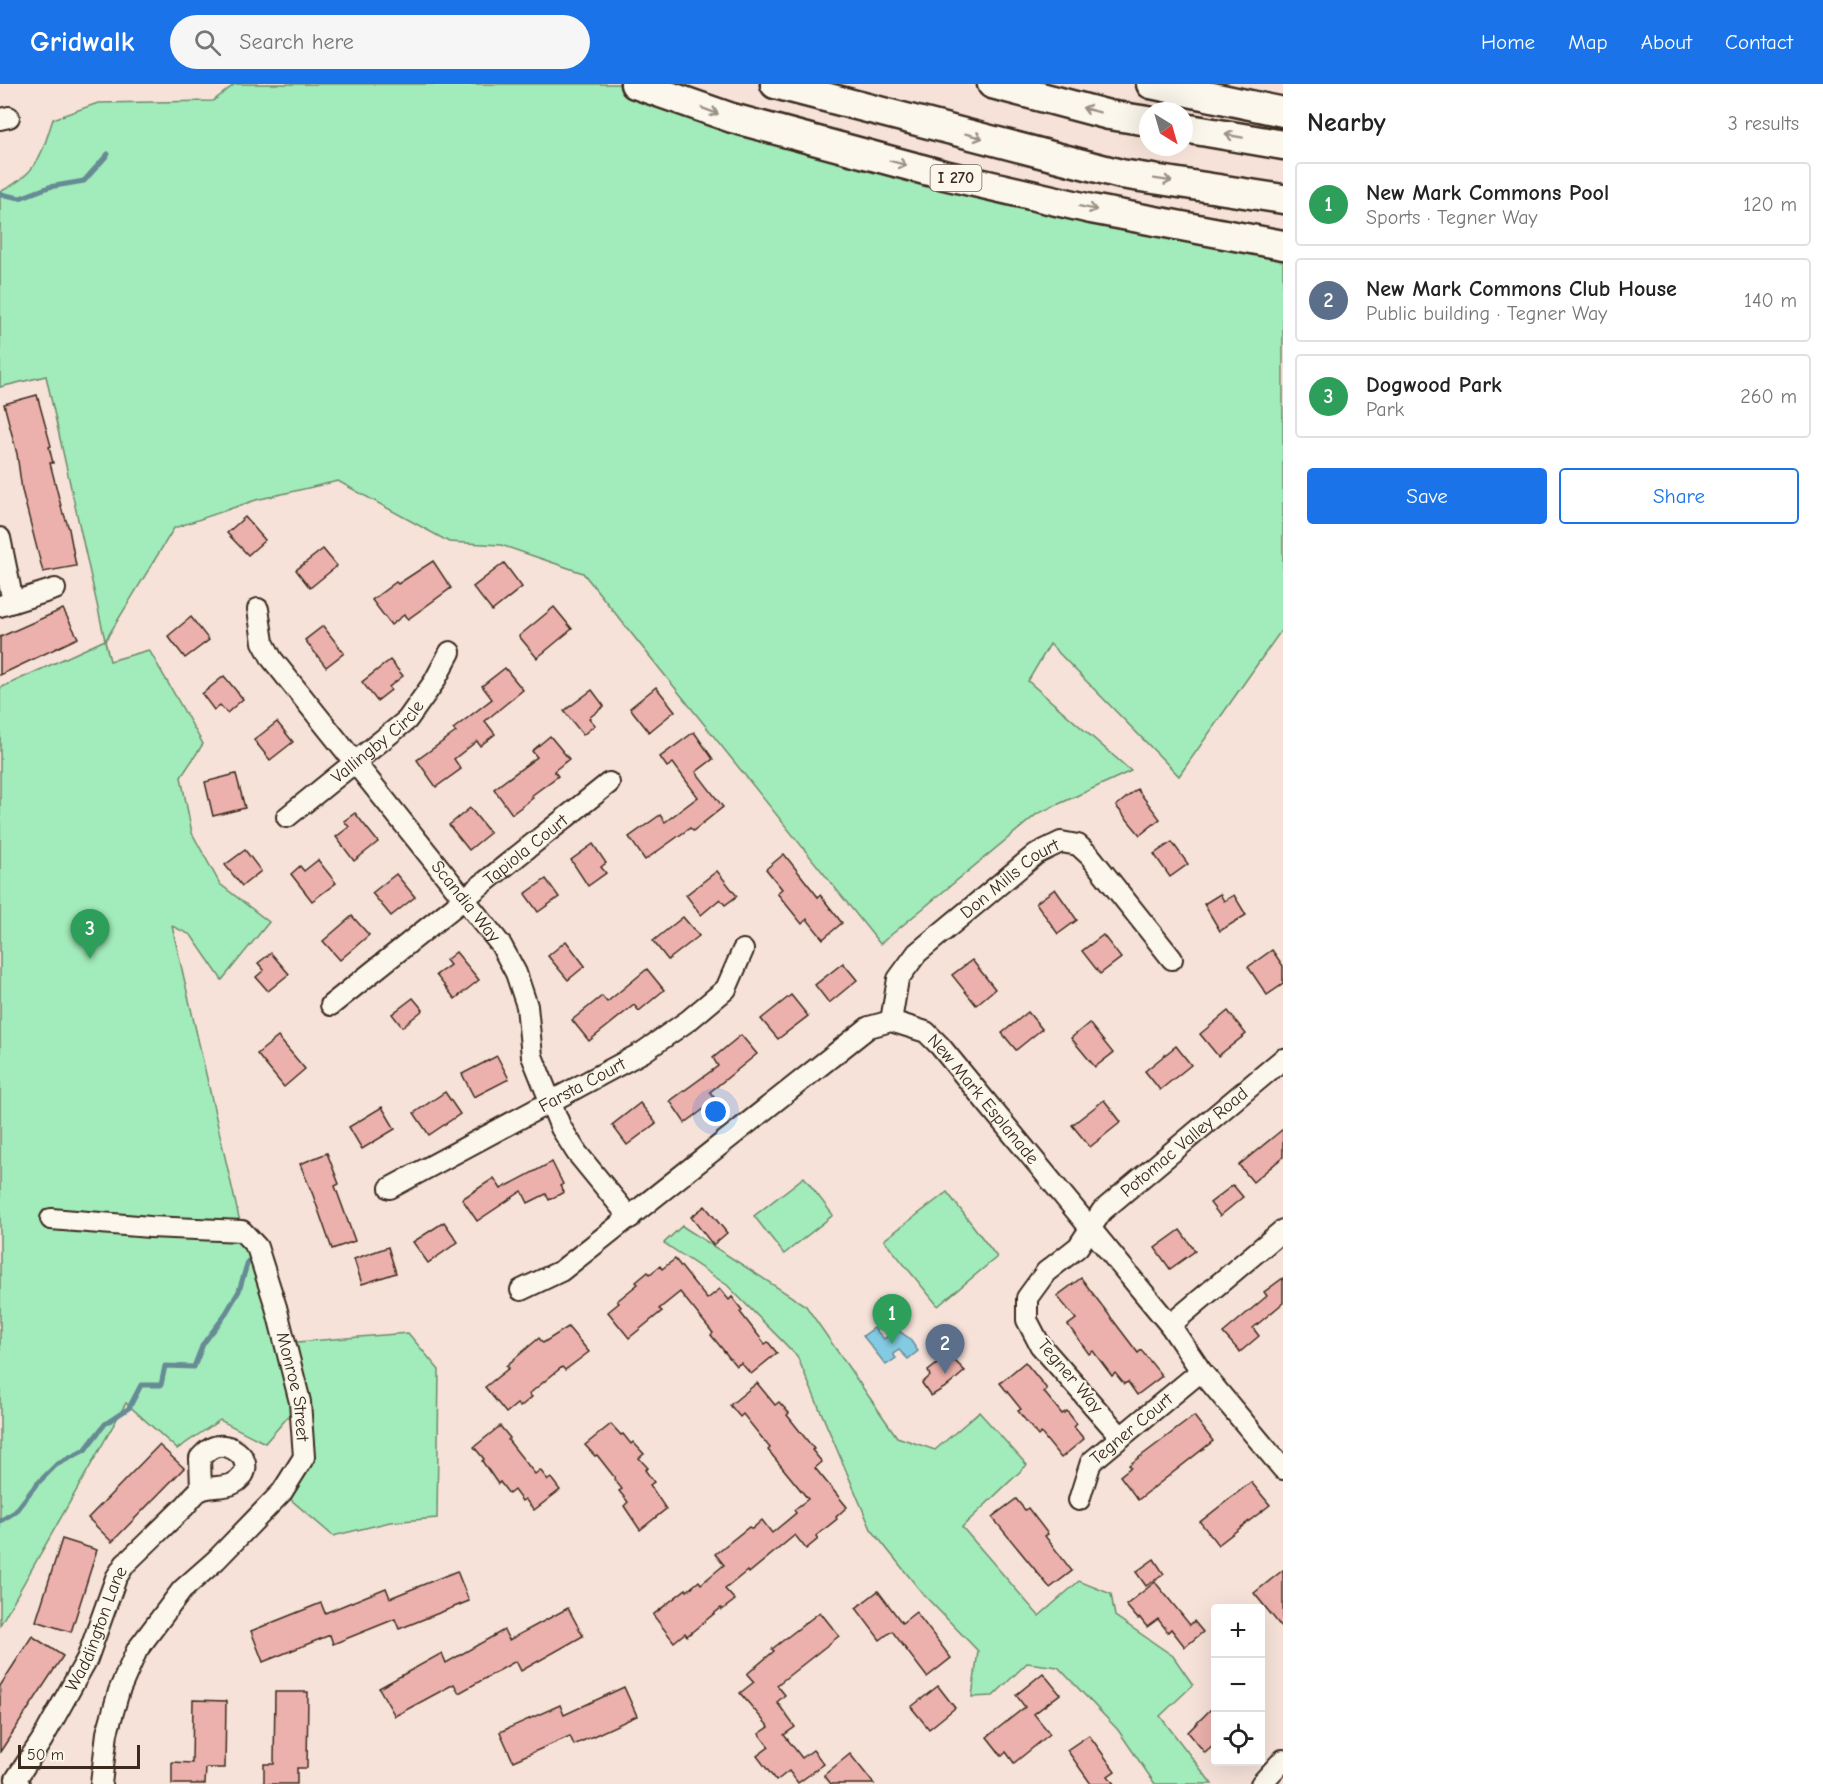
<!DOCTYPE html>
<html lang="en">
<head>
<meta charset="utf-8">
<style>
	:root { --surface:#fff; --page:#f6f6f6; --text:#222; --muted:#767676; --line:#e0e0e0; --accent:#1a73e8 }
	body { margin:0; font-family:"Comic Neue",sans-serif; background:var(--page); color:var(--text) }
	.controls { position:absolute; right:18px; bottom:18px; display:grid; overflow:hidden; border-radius:6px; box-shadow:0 6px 24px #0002 }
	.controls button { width:54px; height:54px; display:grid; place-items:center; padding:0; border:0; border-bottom:2px solid var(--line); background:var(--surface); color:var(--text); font:30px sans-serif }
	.compass { position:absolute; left:1139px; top:18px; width:54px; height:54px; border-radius:50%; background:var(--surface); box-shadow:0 6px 24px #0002; rotate:143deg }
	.scale { position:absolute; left:18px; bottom:15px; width:122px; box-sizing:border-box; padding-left:6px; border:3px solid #3b2a1e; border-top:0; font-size:16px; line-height:21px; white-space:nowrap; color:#3b2a1e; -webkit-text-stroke:4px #fbf7ec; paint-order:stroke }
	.you { position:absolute; left:716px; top:1028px; width:21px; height:21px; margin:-15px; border:4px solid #fff; border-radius:50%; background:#1a73e8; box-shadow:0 0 0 9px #1a73e833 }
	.badge { display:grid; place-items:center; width:39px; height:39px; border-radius:50%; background:var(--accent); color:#fff; font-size:20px; font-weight:700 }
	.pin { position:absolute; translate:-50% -50px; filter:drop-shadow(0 2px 3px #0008) }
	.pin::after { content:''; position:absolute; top:32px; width:21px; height:18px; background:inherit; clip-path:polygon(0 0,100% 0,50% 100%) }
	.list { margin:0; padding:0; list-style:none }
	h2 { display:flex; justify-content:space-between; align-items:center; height:78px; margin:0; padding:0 24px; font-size:26px }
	h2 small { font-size:20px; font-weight:400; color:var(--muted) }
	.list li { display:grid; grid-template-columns:39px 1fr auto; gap:18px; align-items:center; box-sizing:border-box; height:84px; margin:0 12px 12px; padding:0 12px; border:2px solid var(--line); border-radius:6px }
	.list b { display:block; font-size:22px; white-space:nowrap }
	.list p { margin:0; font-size:20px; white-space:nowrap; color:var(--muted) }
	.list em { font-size:20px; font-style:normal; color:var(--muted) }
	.actions { display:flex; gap:12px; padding:18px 24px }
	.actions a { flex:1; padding:14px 0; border:2px solid var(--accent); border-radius:6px; text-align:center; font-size:21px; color:var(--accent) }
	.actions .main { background:var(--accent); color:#fff }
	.icon { flex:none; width:33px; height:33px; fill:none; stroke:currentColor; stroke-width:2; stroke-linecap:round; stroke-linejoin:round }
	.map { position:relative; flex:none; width:1283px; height:1700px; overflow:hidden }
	header { display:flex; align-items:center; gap:36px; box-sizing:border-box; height:84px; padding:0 30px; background:var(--accent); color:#fff }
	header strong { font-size:28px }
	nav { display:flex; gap:33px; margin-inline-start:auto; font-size:21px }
	.search { width:420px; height:54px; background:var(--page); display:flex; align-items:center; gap:15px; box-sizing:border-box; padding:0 21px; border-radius:33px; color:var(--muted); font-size:22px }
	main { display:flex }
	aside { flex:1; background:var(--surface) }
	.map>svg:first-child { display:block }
	.green { fill:#a2ebba; stroke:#6e8a6c; stroke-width:1.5 }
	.water { fill:#83cbe3; stroke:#668b94; stroke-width:1.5 }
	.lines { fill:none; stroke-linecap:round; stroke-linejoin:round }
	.stream { stroke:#668b94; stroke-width:5 }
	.building { fill:#ecb1ac; stroke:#3b2a1e; stroke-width:1.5 }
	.minor-casing { stroke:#3b2a1e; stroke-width:24 }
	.highway-casing { stroke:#3b2a1e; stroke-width:33 }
	.minor { stroke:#fbf7ec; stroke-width:20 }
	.highway { stroke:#fbf7ec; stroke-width:28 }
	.oneway { stroke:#9b9085 }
	.labels { text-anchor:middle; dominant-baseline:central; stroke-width:4.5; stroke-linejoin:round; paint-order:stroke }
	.shield { fill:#fbf7ec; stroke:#75685c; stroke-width:1.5 }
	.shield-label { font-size:16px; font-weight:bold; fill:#3b2a1e }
	.street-label { font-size:18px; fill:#3b2a1e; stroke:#fbf7ec }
</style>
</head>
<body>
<header>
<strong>Gridwalk</strong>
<div class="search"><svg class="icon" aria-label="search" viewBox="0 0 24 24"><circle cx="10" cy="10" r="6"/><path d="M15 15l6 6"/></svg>Search here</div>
<nav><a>Home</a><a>Map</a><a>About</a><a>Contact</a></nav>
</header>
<main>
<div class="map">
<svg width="1283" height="1700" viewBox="0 0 1283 1700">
	<rect width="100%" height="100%" fill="#f6e2d9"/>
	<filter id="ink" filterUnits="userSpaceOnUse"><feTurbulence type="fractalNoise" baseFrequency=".0167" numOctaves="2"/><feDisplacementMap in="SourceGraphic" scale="12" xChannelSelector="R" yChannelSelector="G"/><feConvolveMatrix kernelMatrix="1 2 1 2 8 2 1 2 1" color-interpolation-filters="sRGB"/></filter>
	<g filter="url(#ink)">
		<!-- green -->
		<g class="green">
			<path d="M235,0H635L1283,161V546L1280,548L1179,692L1050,560L1028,597L1131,687L1037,730L880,860L583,489L501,461L449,458L338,397L256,416L174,444L105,557L110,577L149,566L203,660L181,693L192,749L220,800L269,838L222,896L191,851L172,842L242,1147L285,1259L408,1249L439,1286L437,1434L390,1438L333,1452L282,1408L304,1373L300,1319L265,1359L220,1336L177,1365L126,1319L0,1541V604L105,556L46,292L0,303V108C38,89 41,72 53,35L98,19L213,17Z"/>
			<path d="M804,1093L833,1131L784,1170L754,1132Z"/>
			<path d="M947,1108L997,1173L938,1222L884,1156Z"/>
			<path d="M682,1142L806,1222L897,1353L935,1366L979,1328L1027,1381L962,1443L1039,1532L1079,1497L1111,1510L1115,1532L1173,1572L1193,1601L1160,1632L1212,1700H1155L1118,1646L1058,1583L1027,1579L993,1612L972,1613L978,1567L923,1510L871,1445L797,1272L727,1201L664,1159Z"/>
		</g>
		<!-- water -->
		<path class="water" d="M874,1244L884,1255L896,1245L909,1254L918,1267L908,1275L899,1266L893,1270L896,1274L886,1281L863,1252Z"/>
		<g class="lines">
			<!-- stream -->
			<g class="stream">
				<path d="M0,110L20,114L49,103L84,97L108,70"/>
				<path d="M0,1437L15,1428L35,1402L56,1381L85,1366L105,1340L129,1324L141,1301H161L165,1282L194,1283L203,1260L223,1234L239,1207L248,1177"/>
			</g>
		</g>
		<!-- building -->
		<g class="building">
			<path d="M37,311L51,362L49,363L53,379H50L63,430H64L69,445L76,482L43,488L22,406L17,370L4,320Z"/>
			<path d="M245,433L265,456L248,471L227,449Z"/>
			<path d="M323,465L337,482L310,504L296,486Z"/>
			<path d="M433,477L451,504L408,535L404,531L391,541L372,516L396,498L398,500Z"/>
			<path d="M504,479L522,503L492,527L473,503Z"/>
			<path d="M554,523L572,545L537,574L519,552Z"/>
			<path d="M63,525L78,554L0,591V553Z"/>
			<path d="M191,533L209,556L185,574L168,552Z"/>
			<path d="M323,542L344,569L326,583L305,556Z"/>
			<path d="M390,576L403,592L389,603L391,606L377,617L362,598Z"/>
			<path d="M505,584L523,606L485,637L495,650L480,662L477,657L454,675L461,685L436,703L417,676L456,648L453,645L492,615L482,602Z"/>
			<path d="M224,592L243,615L227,629L220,621L214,626L202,610Z"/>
			<path d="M656,603L675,627L649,648L630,624Z"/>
			<path d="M592,606L604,622L589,634L595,641L583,651L564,627Z"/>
			<path d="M277,638L293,658L270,676L254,656Z"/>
			<path d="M694,648L713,675L696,688L723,723L693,747L690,744L645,776L629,753L660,731L665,738L698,713L673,679L667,683L660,673Z"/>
			<path d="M550,652L569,675L554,687L558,692L531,712L533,714L512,730L494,705L537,673L532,667Z"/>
			<path d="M236,690L245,724L213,732L205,698Z"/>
			<path d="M1137,705L1160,735L1140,751L1116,722Z"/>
			<path d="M470,724L490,749L469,766L449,741Z"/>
			<path d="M355,729L378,758L354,777L336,753L349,743L344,737Z"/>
			<path d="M1172,758L1188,780L1170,793L1154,770Z"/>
			<path d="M593,760L606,779L601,783L606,789L588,802L571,776Z"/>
			<path d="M245,766L261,787L242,802L225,781Z"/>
			<path d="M784,770L818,813L820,811L842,839L823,855L807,835L802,840L777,809L782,805L766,785Z"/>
			<path d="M318,776L336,799L312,817L291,790L300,782L304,787Z"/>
			<path d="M717,787L737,812L725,821L720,815L701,831L686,811Z"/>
			<path d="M396,790L415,813L391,832L372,809Z"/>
			<path d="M546,795L559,813L538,828L525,810Z"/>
			<path d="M1055,805L1077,836L1058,850L1036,819Z"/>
			<path d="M1220,810L1224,817L1234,811L1246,831L1220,847L1204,820Z"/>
			<path d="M352,832L369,851L340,876L323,857Z"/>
			<path d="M683,833L699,852L668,876L653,857Z"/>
			<path d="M1103,851L1121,874L1100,890L1082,867Z"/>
			<path d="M566,857L585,882L568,896L548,872Z"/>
			<path d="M1272,866L1283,882V900L1267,911L1248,883Z"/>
			<path d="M456,868L479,896L455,915L436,891L450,881L446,876Z"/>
			<path d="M271,869L289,890L268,907L256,893L264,886L258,879Z"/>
			<path d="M972,876L995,905L976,921L952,891Z"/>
			<path d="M843,879L857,896L829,919L815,901Z"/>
			<path d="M647,885L664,906L639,927L634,921L589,957L572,936L602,912L607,918Z"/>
			<path d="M791,911L808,932L778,955L761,935Z"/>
			<path d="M413,914L423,926L402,943L392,930Z"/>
			<path d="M1228,927L1246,950L1218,972L1200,950Z"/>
			<path d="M1028,928L1042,945L1016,966L1002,949Z"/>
			<path d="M1089,939L1113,969L1095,983L1071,954Z"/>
			<path d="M741,951L757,970L710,1008L716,1016L685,1039L670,1017L718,982L713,974Z"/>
			<path d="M278,953L305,985L284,1003L257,970Z"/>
			<path d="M1176,962L1191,981L1160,1006L1145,987Z"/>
			<path d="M497,972L509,995L474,1013L462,990Z"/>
			<path d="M445,1008L460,1030L429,1051L414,1029Z"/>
			<path d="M1104,1016L1121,1038L1090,1063L1072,1041Z"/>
			<path d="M640,1019L656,1039L627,1061L612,1041Z"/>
			<path d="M382,1023L395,1045L362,1065L349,1043Z"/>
			<path d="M1283,1045V1073L1253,1098L1239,1081Z"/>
			<path d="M327,1069L339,1100L335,1102L355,1157L332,1165L313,1111L300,1080Z"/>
			<path d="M552,1078L563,1100L560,1102L564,1108L549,1116L546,1110L528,1119L522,1107L477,1137L462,1115L494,1094L501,1105Z"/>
			<path d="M1233,1101L1243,1113L1220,1132L1210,1119Z"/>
			<path d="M705,1122L727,1149L713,1161L691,1133Z"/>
			<path d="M444,1138L458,1158L428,1179L413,1158Z"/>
			<path d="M1180,1146L1195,1167L1170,1185L1155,1164Z"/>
			<path d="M388,1163L396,1189L362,1200L354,1175Z"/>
			<path d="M675,1175L707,1215L720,1205L729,1216L732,1213L742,1226L740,1228L765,1260L768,1258L777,1269L751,1290L741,1279L736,1282L711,1251L713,1249L680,1208L659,1225L662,1227L629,1254L608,1228L619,1219L617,1217L638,1200L636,1198L648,1188L650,1190L660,1182L662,1185Z"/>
			<path d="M1081,1194L1138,1269L1141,1266L1162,1292L1137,1311L1128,1298L1124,1300L1115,1289L1112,1292L1093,1267L1089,1270L1068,1241L1076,1235L1057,1212Z"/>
			<path d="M1283,1194V1219L1253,1244L1259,1252L1240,1268L1223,1249L1267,1212L1264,1208Z"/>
			<path d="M568,1243L589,1268L565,1286L562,1283L529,1310L532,1313L520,1323L517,1320L506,1329L485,1303L509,1284L506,1282L539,1254L543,1259Z"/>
			<path d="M949,1271L965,1287L949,1301L931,1312L922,1299L930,1292L928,1287Z"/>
			<path d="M1025,1278L1047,1305L1044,1308L1062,1330L1067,1327L1077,1340L1074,1343L1084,1355L1061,1374L1041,1349L1038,1352L1018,1327L1021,1325L1000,1299Z"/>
			<path d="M757,1299L775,1321L779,1318L789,1329L787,1331L814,1365L812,1366L822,1378L815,1384L847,1423L836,1433L837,1435L816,1452L818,1455L806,1465L795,1451L749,1489L747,1487L725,1505L735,1516L722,1526L721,1524L687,1552L685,1549L674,1558L653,1531L686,1505L687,1507L699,1497L701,1500L724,1481L715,1470L749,1443L752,1445L762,1436L772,1449L796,1429L794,1426L808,1415L768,1366L770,1364L743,1330L740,1333L730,1321Z"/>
			<path d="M1194,1332L1213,1357L1138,1416L1120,1392L1131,1383L1129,1381Z"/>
			<path d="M611,1340L621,1351L623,1350L631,1360L633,1358L644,1370L639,1374L648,1384L645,1386L654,1398L650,1401L666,1425L640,1446L624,1422L628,1418L619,1407L622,1405L614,1395L615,1394L597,1371L595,1372L585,1361Z"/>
			<path d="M500,1342L510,1354L508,1356L535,1390L540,1386L548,1396L551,1394L560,1406L534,1426L525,1415L522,1417L514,1406L509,1410L500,1398L498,1400L482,1377L484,1375L474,1363Z"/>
			<path d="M159,1361L184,1384L112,1458L88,1434Z"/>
			<path d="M1251,1398L1270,1421L1218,1461L1200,1438Z"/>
			<path d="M1016,1415L1025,1426L1028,1424L1048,1450L1045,1452L1072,1487L1050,1504L992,1433Z"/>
			<path d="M62,1455L97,1466L71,1548L36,1537Z"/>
			<path d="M1154,1475L1164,1490L1146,1502L1136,1488Z"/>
			<path d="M1283,1486V1545L1254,1509Z"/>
			<path d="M457,1487L469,1517L399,1545L395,1535L333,1560L330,1551L263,1578L251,1547L321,1519L325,1529L386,1504L390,1514Z"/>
			<path d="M1155,1498L1190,1541L1194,1537L1203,1548L1185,1563L1171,1545L1168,1548L1158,1535L1147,1543L1140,1534L1138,1535L1126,1521Z"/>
			<path d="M878,1507L902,1539L916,1528L951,1574L927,1593L892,1547L880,1556L856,1524Z"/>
			<path d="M568,1524L583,1552L521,1587L516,1577L459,1609L454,1600L395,1632L379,1604L442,1569L446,1579L504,1546L509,1556Z"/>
			<path d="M820,1528L839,1552L777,1601L785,1611L777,1618L795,1643L784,1651L802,1674L813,1666L824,1680L798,1699L789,1687L776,1697L757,1672L769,1663L759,1650L769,1643L740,1609L754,1598L747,1590L774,1567L772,1565Z"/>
			<path d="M32,1552L63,1572L0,1668V1602Z"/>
			<path d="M1043,1589L1060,1610L1034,1630L1050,1650L1014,1679L1006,1668L1002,1672L987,1653L1025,1623L1016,1611Z"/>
			<path d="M938,1602L955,1624L929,1645L911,1623Z"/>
			<path d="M624,1603L637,1632L574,1661L570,1652L513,1677L500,1648L560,1621L564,1631Z"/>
			<path d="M275,1608H308L307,1684H297V1700H264V1680H274Z"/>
			<path d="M193,1616L226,1617L225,1684H206L205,1700H172V1678L192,1679Z"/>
			<path d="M1215,1621V1660L1205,1669L1188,1648Z"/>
			<path d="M1089,1651L1115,1687L1108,1692L1114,1700H1091L1067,1666Z"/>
			<path d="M850,1670L874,1700H831L824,1691Z"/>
		</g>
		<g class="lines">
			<defs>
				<g id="minor">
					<path d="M0,35L9,33"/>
					<path d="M0,454L13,518"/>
					<path d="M0,522L55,505"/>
					<path id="s1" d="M258,525L263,558L272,575L501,861L516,889L527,922L532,972L561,1044L577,1069L630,1134"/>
					<path id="s2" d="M287,733L407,636L434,598L450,568"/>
					<path id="s3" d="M331,921L609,699"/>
					<path id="s4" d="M891,937L898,895L917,869L1036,770L1061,758L1078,761L1090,772L1172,875"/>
					<path id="s5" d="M390,1104L643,968L689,936L726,905L743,866"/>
					<path id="s6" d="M51,1135L150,1143L242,1147L257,1163L276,1223L300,1318L304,1373L282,1408L216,1476L182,1506L137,1566L119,1607L107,1649L101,1700"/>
					<path id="s7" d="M521,1206L561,1187L869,943L891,937L926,948L940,962L1170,1241L1201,1287L1283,1385"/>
					<path d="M1170,1241L1283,1146"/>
					<path id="s8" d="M1121,1353L1040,1261L1027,1236V1214L1046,1188L1078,1163L1102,1127L1283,975"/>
					<path id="s9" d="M1079,1416L1091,1378L1201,1287"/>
					<path id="s10" d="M19,1700L16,1695L42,1656L87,1575L116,1494L125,1480C145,1461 165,1441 185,1422C189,1418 195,1408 201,1406C214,1400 233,1407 243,1391C253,1374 229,1357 214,1363C208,1365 204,1370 200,1374L201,1406"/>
					<path d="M1261,1700L1283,1676"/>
				</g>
				<g id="highway">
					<path d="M635,0L732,34L940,90L1091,125L1283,161"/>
					<path d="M775,0L1121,90L1283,115"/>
					<path d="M992,0L1109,31L1148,37"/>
					<path d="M1151,0L1283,28"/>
					<path d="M1184,44L1283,61"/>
				</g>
			</defs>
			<!-- minor casing -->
			<use href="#minor" class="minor-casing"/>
			<!-- highway casing -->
			<use href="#highway" class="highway-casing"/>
			<!-- minor -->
			<use href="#minor" class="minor"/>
			<!-- highway -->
			<use href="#highway" class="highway"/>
		</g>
		<!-- one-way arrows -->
		<defs><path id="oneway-shaft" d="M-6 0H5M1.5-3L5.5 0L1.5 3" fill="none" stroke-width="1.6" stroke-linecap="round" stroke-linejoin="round" transform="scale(1.5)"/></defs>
		<g class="oneway">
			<use href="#oneway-shaft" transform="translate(1091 26) rotate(-165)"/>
			<use href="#oneway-shaft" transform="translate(710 27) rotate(20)"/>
			<use href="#oneway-shaft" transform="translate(974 52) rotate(15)"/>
			<use href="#oneway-shaft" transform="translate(1234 52) rotate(-170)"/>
			<use href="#oneway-shaft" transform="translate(898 79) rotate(15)"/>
			<use href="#oneway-shaft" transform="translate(1163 96) rotate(9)"/>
			<use href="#oneway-shaft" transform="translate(1088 124) rotate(12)"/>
		</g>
	</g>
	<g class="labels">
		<!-- shield labels -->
		<rect class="shield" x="930.5" y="81" width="51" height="26" rx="4.5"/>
		<g class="shield-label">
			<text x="956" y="94">I 270</text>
		</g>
		<!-- street labels -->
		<g class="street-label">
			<text stroke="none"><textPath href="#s2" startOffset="118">Vallingby Circle</textPath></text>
			<text stroke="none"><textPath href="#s3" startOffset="249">Tapiola Court</textPath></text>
			<text stroke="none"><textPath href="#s4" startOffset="194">Don Mills Court</textPath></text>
			<text stroke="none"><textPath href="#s1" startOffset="363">Scandia Way</textPath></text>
			<text stroke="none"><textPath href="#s5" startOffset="218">Farsta Court</textPath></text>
			<text stroke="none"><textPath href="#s7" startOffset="585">New Mark Esplanade</textPath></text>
			<text stroke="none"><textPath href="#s8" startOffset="396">Potomac Valley Road</textPath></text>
			<text transform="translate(1070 1292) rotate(50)">Tegner Way</text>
			<text stroke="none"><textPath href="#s6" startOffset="358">Monroe Street</textPath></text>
			<text stroke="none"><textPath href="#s9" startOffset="92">Tegner Court</textPath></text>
			<text stroke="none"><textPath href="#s10" startOffset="177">Waddington Lane</textPath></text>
		</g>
	</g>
</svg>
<div class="controls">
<button>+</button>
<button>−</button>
<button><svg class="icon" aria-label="locate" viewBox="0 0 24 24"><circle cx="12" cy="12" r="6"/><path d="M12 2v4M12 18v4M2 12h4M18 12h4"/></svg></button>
</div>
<svg class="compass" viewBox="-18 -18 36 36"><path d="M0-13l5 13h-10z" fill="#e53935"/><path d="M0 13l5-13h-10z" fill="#767676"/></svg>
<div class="scale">50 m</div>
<div class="you"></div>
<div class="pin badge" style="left:892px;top:1260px;background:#2e9e5b">1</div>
<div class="pin badge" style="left:945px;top:1290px;background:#5c6f8a">2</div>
<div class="pin badge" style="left:90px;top:875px;background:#2e9e5b">3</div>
</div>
<aside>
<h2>Nearby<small>3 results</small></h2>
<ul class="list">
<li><span class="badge" style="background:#2e9e5b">1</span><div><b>New Mark Commons Pool</b><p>Sports · Tegner Way</p></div><em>120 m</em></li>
<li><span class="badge" style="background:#5c6f8a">2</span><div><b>New Mark Commons Club House</b><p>Public building · Tegner Way</p></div><em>140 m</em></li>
<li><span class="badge" style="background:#2e9e5b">3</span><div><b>Dogwood Park</b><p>Park</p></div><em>260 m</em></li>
</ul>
<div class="actions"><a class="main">Save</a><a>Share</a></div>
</aside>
</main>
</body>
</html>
